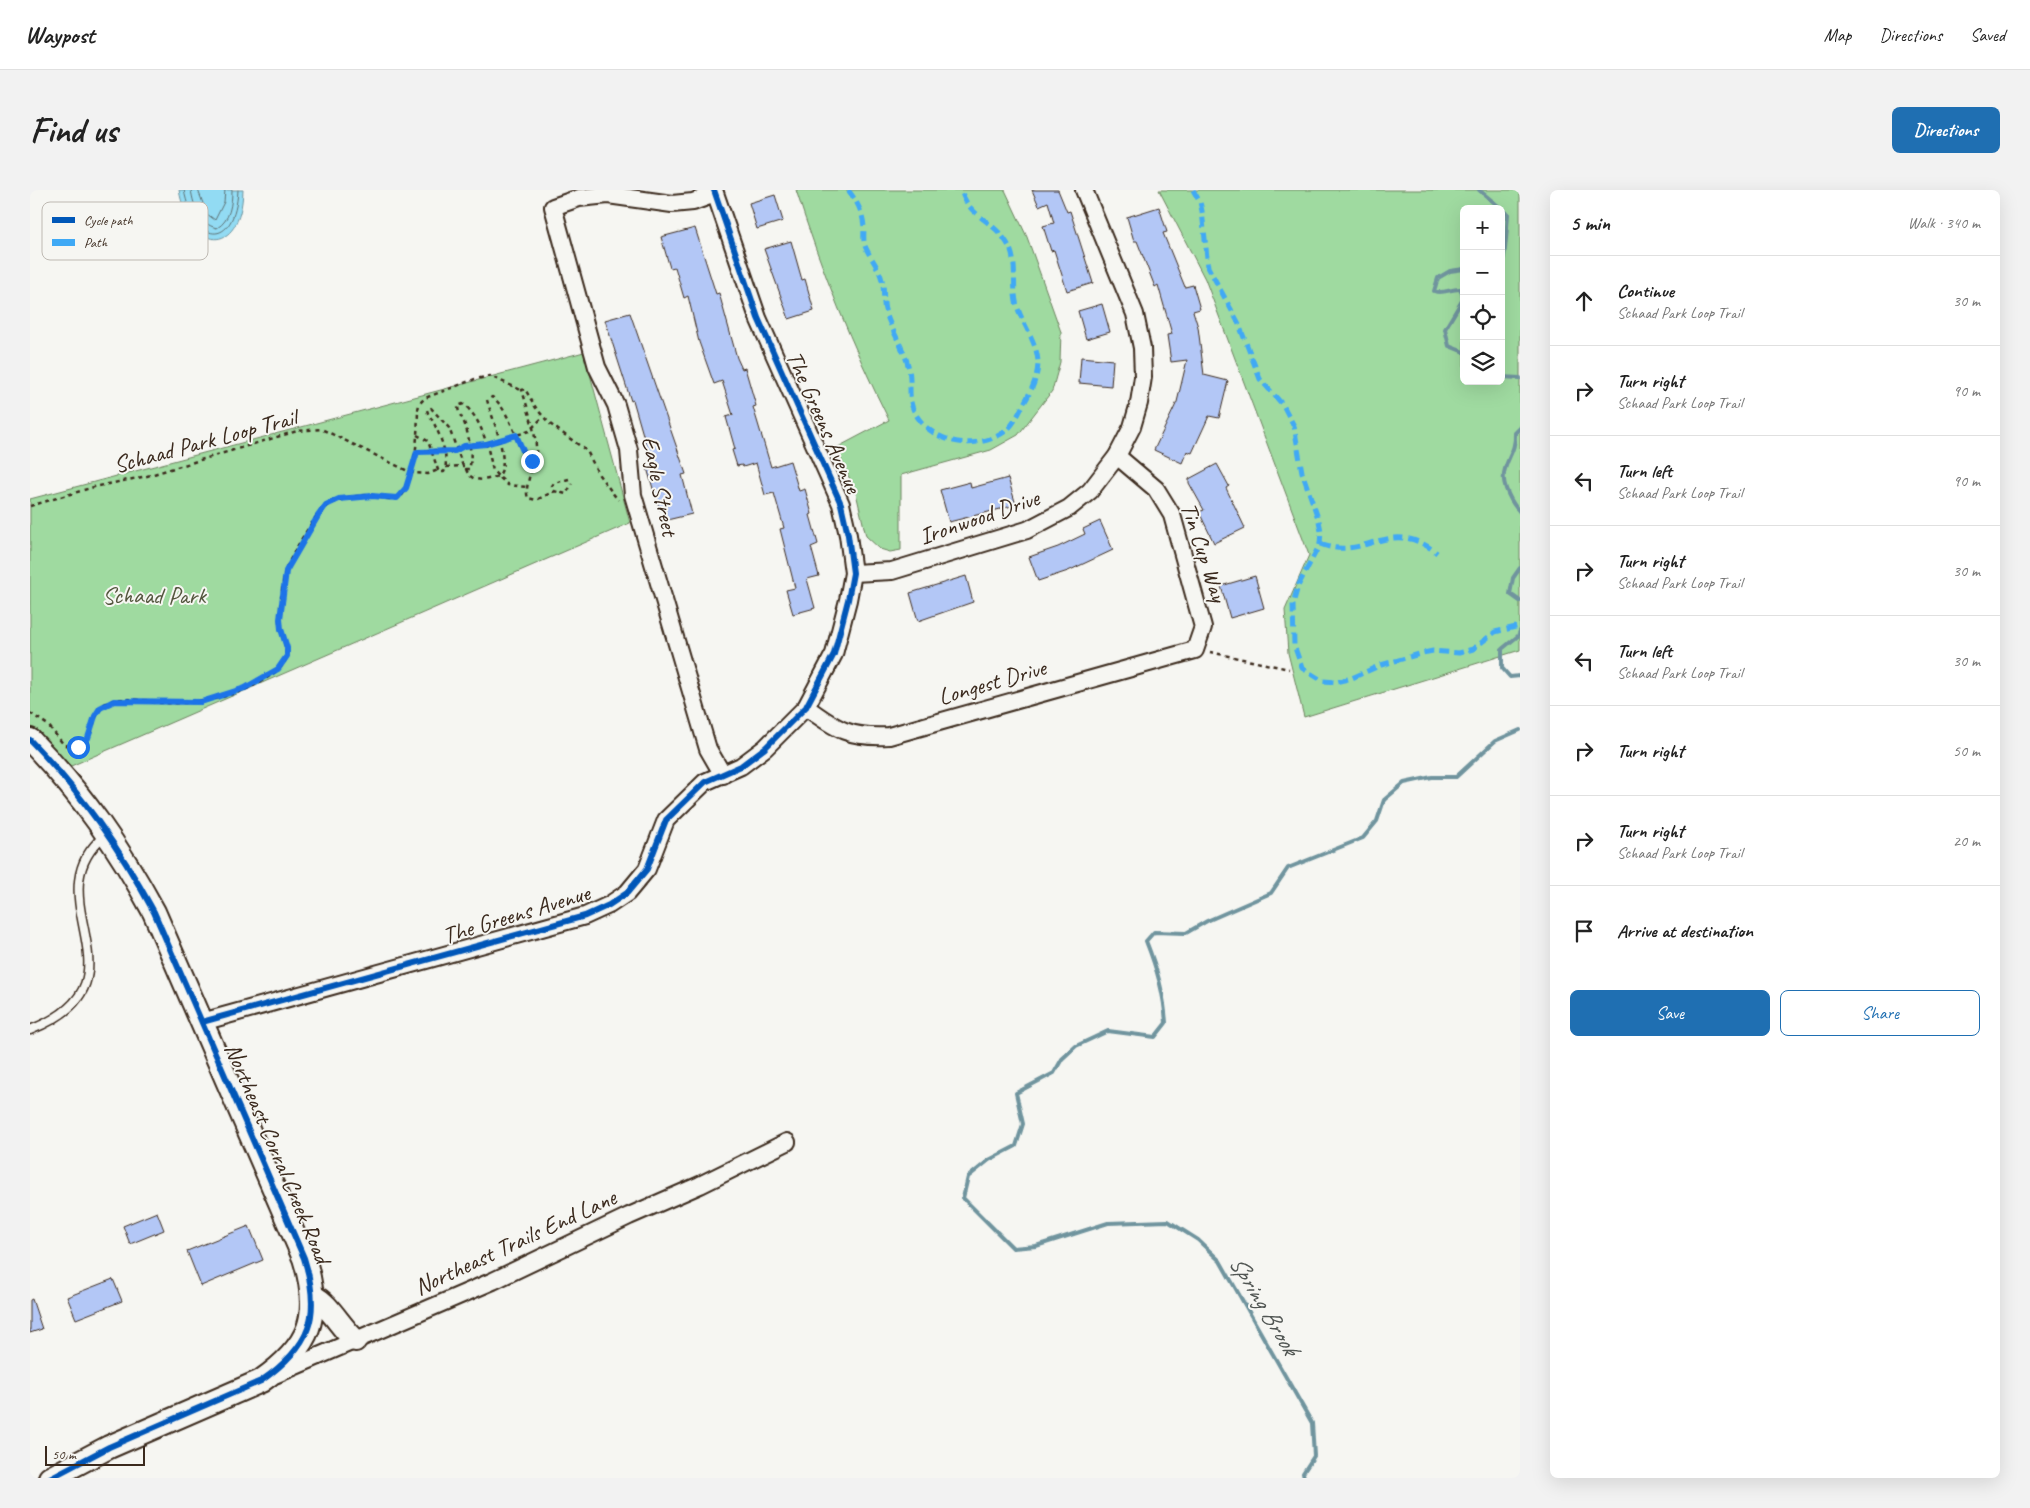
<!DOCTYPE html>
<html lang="en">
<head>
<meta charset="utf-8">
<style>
	:root { --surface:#fff; --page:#f2f2f2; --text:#222; --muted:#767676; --line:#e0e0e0; --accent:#1f6fb2 }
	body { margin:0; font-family:Caveat,sans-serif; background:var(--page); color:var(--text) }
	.controls { position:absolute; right:15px; top:15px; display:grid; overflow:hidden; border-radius:8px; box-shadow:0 5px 20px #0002 }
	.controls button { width:45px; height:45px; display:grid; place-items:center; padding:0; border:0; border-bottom:1px solid var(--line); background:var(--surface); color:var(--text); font:25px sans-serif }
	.scale { position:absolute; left:15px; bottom:12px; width:100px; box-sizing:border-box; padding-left:5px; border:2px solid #3b2a1e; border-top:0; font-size:14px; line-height:18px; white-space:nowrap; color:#3b2a1e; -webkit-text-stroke:4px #f6f6f2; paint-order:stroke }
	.stop { position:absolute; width:15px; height:15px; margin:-11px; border:4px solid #1a73e8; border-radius:50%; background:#fff }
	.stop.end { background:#1a73e8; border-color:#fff; box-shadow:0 1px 5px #0008 }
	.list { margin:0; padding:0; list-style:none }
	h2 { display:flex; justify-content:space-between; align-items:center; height:65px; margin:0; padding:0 20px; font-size:21px }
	h2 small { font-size:16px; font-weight:400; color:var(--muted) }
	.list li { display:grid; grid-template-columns:32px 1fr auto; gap:15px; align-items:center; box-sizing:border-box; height:90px; padding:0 20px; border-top:1px solid var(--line) }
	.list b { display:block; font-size:19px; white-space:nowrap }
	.list p { margin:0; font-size:16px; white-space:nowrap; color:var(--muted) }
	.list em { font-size:16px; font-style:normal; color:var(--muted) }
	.actions { display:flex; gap:10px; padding:15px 20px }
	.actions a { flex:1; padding:11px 0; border:1px solid var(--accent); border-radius:8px; text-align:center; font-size:18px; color:var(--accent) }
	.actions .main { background:var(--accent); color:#fff }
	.icon { flex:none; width:28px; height:28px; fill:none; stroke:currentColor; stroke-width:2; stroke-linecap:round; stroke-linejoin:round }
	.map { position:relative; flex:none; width:1490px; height:1288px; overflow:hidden; border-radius:8px }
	header { display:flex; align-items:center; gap:30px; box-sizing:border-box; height:70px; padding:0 25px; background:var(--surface); border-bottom:1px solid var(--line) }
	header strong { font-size:24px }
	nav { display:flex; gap:28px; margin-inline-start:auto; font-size:18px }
	.intro { display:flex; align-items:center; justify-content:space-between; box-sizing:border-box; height:120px; padding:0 30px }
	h1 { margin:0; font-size:35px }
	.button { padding:12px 22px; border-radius:8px; background:var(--accent); color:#fff; font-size:18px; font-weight:700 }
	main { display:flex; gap:30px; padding:0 30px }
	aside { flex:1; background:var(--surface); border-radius:8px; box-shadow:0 5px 20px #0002 }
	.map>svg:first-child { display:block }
	.green { fill:#9fdaa0; stroke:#6d825f; fill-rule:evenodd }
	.water { fill:#92dbf3; stroke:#6f949e }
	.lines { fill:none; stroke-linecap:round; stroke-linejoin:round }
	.shore { stroke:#5e7173; stroke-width:1 }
	.stream { stroke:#6f949e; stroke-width:4 }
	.building { fill:#b3c7f6; stroke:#3b2a1e }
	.lane-casing { stroke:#3b2a1e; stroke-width:11 }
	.street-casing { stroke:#3b2a1e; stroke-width:20 }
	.secondary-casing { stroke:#3b2a1e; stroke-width:26 }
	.path { stroke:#3b2a1e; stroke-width:2.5; stroke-dasharray:4 4; stroke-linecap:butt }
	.lane { stroke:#f6f6f2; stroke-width:8 }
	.street { stroke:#f6f6f2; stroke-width:16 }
	.secondary { stroke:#f6f6f2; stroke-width:22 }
	.quiet { stroke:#3fa9f5; stroke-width:5; stroke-dasharray:10 5; stroke-linecap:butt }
	.cycleway-casing { stroke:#f6f6f2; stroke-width:9 }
	.cycleway { stroke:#0057b8; stroke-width:6 }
	.route { stroke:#1a73e8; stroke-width:6 }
	.labels { text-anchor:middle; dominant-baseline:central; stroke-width:4; stroke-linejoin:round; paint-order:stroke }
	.street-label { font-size:24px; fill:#3b2a1e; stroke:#f6f6f2 }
	.park-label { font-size:24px; fill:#54563e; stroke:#f6f6f2 }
	.water-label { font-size:25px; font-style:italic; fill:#515653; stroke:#f6f6f2 }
	.key { fill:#f6f6f2; stroke:#beb9b2; stroke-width:1 }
	.key-label { font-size:14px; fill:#3b2a1e }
</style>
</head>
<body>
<header>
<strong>Waypost</strong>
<nav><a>Map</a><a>Directions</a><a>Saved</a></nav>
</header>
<div class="intro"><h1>Find us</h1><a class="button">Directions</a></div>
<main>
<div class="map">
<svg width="1490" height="1288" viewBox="0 0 1490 1288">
	<rect width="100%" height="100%" fill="#f6f6f2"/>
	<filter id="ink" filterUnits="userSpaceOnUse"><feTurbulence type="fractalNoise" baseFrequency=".02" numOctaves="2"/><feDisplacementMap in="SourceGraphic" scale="10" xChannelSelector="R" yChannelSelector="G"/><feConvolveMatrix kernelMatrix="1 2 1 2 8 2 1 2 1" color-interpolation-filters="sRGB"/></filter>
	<g filter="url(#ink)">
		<!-- green -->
		<g class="green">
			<path d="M766,0H975L997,47L1031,142L1030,172L1022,201L988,245L961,260L871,285V360L860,362L850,359L836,346L826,303L806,258L859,230C822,156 791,79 766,0Z"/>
			<path d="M1129,0H1490V460L1274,527L1258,463L1255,420L1279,365L1175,89ZM1434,19H1471V191H1434Z"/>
			<path d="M554,162L600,333L41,576L0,535V309Z"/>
		</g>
		<!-- water -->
		<path class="water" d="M149,0H213C211,68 160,62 149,0Z"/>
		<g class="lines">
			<!-- shore -->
			<g class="shore">
				<path d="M154,0C164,54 205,61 208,0"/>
				<path d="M161,0C164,17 169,34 187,38C200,31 202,13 202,0"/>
				<path d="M168,0L177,24L185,30L194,12L195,0"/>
			</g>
			<!-- stream -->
			<g class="stream">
				<path d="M1449,0L1478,24C1477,34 1475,74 1471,80"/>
				<path d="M1434,79L1420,81L1408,88L1404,101C1413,105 1421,98 1431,99L1433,109L1415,139L1419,156L1434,162"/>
				<path d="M1471,187L1490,188"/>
				<path d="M1490,238L1485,243C1486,261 1477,267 1474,283C1472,296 1482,314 1490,322"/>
				<path d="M1490,378L1483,388L1480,404L1490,411"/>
				<path d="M1490,441L1488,446L1472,459V478L1480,487L1490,486"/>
				<path d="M1274,1288L1273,1283L1284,1266L1282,1233L1190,1071L1168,1050L1138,1031L1078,1033L1006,1056L983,1058L933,1008L938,987L959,970L986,956L993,934L986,903L1024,883L1032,869L1046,856L1078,841L1125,847L1136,833C1134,803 1127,779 1116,751L1124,742L1156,743L1177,731L1241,703L1258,678L1333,648L1347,631L1354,610L1374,593L1402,587H1426L1465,551L1490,540"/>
			</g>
		</g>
		<!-- building -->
		<g class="building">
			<path d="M1002,0H1028L1037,22L1040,21L1063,93L1037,101L1024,60L1021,61L1013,36L1024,33L1018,12L1009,16Z"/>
			<path d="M745,5L753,31L727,39L719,13Z"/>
			<path d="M1129,17L1137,42L1133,43L1155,97L1163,95L1170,119L1163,121L1168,137L1174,185L1198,191L1189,228L1179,226L1162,263L1157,261L1152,273L1124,260L1147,212L1157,170L1141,172L1137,145L1142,144L1128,95L1125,97L1107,51H1104L1097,27Z"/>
			<path d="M665,38L686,104L689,103L707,168L712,179L715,178L726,216L723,217L741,277L760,271L769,301L775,299L782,324L780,325L788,354L781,357L789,386L777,389L785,418L763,424L756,400L765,398L750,339L754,338L744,303L735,305L726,273L713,277L712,275L707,276L702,260L705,259L696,227L703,225L692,191L684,194L669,152L658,106L654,108L645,77L640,78L631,47Z"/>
			<path d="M761,51L772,90L775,89L784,121L759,129L734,59Z"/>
			<path d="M1072,114L1080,142L1056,149L1048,121Z"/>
			<path d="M600,123L656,284L652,285L662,324L637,330L634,319L630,320L624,302L617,278L622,276L603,210L601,211L575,130Z"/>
			<path d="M1051,167L1083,170L1081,196L1049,193Z"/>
			<path d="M1187,274L1199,296L1196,298L1215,338L1184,353L1169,322L1174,320L1159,293V289Z"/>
			<path d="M978,288L986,315L919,332L910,300L940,292L941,298Z"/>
			<path d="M1070,331L1083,360L1038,381L1008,391L999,367L1028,357L1055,344L1053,339Z"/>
			<path d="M936,386L943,412L888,431L880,403Z"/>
			<path d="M1225,386L1234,418L1200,428L1191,396Z"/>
			<path d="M127,1022L134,1040L100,1054L93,1036Z"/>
			<path d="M219,1036L233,1070L171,1096L157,1061Z"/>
			<path d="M83,1089L92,1111L46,1129L37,1107Z"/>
			<path d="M2,1109L12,1139L0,1143V1110Z"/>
		</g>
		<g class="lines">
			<defs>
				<path id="lane" d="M0,840C124,792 0,709 74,646"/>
				<g id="street">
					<path d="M685,4L663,12L642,14L578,5L549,8L523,17L567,177L586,215L599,260L603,305L678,559L693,585"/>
					<path d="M823,383L862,381L997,340L1039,318L1060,301L1087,266L1102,237L1109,213L1113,187L1112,158L1105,124L1054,0"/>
					<path d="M776,517C807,540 820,548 859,546L1165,460L1173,437L1142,325L1126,299L1087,266"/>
					<path d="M172,832L555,726L579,715L597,703L617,679L636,630L675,592L711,576L735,558L776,517L804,464L818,410L823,383L818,345L811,314L728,128L684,0"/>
					<path d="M247,1184L463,1091L599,1026L670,995L757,952"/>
				</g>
				<g id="secondary">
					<path d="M0,550C51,603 89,657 124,722L274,1068C292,1126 281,1156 231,1191L79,1257L20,1288"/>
					<path d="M284,1107C298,1113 311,1138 325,1150"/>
				</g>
			</defs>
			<!-- lane casing -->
			<use href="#lane" class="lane-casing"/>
			<!-- street casing -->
			<use href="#street" class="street-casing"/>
			<!-- secondary casing -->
			<use href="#secondary" class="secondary-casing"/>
			<!-- path -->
			<g class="path">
				<path d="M387,245L398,251L408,280L410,282H414C421,267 406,235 398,223L397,220L401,218L419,238L434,279H439C443,268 439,246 435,235C433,228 428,224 428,216L433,214C453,229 458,259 463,281L468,286C482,274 461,225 457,210L462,207C476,216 488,250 494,266L497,269L503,271C513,260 496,214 492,200L495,199L506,218L520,234L557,261L569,285L588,310"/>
				<path d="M387,262L411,260L420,262L434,256L465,252L499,241L513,227"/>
				<path d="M502,271C502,283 494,298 498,308L506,310L525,301"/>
				<path d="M416,277L434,276"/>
				<path d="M436,279C441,294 457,290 468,286L478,295L497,297"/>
				<path d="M539,289L524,293L522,296L524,301L536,304L542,294"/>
				<path d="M0,316L64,297L117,286L267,241L291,239L302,244L382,283L398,284L408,280"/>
				<path d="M1180,462L1259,479"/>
				<path d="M0,523L18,535L34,555L48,557C68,547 58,518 82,511C99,507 118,512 135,513C172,514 221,505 249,478C266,462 249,447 250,429C251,414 252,394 256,380C262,363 283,328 296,316C304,308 333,305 343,306C354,307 362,312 372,305C387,278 387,250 388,220L389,214L395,208L445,189L460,186L491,200"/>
			</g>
			<!-- lane -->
			<use href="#lane" class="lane"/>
			<!-- street -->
			<use href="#street" class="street"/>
			<!-- secondary -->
			<use href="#secondary" class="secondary"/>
			<!-- quiet -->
			<g class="quiet">
				<path d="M818,0C827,11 833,23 834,37C834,44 833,50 835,56C840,68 849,77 852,90C855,101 852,113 856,123C862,141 873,157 878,175C883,192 876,207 885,223C903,255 948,262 977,240C986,232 991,218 997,208C1003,197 1008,185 1008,172C1007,152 993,135 987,116C981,94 990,70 975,50C961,29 939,27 931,0"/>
				<path d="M1163,0L1170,12L1172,21L1178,77L1208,132L1230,189L1253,215L1264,236L1272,282L1289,331L1291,341L1290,354L1268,396L1263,414L1264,455L1272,478L1293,491L1306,492L1322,488L1351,475L1393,463L1403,461L1429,463L1443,459L1465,442L1490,436"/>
				<path d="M1290,354C1336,372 1359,325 1407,363"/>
			</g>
			<defs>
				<g id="cycleway">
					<path d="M0,550C51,603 89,657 124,722L274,1068C292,1126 281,1156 231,1191L79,1257L20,1288"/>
					<path d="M172,832L555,726L579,715L597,703L617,679L636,630L675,592L711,576L735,558L776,517L804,464L818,410L823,383L818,345L811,314L728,128L684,0"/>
				</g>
			</defs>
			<!-- cycleway casing -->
			<use href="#cycleway" class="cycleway-casing"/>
			<!-- cycleway -->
			<use href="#cycleway" class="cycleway"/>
		</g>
	</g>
	<g class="lines" filter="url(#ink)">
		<!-- route -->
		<path class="route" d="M48,557L58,548L65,526L70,518L84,511L171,512L215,498L248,479L257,466V458L251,439L250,429L256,381L288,326L296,315L309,309L342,306L367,308L376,298L387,262L425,261L434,256L456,254L486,245L497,270L502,271"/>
	</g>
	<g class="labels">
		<!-- street labels -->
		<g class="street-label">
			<text transform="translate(794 232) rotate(66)">The Greens Avenue</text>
			<text transform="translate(175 251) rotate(-15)">Schaad Park Loop Trail</text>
			<text transform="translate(630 296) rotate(78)">Eagle Street</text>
			<text transform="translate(949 327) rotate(-19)">Ironwood Drive</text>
			<text transform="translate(1174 362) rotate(72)">Tin Cup Way</text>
			<text transform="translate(962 492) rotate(-16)">Longest Drive</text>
			<text transform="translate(486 724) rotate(-17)">The Greens Avenue</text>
			<text transform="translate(248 963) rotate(67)">Northeast Corral Creek Road</text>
			<text transform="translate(485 1052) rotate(-25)">Northeast Trails End Lane</text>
		</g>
		<!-- park labels -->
		<g class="park-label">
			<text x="124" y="405">Schaad Park</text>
		</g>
		<!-- water labels -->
		<g class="water-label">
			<text transform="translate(1234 1115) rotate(59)">Spring Brook</text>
		</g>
	</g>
	<!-- legend -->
	<rect x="12" y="12" width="166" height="58" rx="8" class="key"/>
	<rect x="22" y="27" width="23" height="6" fill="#0057b8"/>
	<rect x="22" y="49" width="23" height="7" fill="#3fa9f5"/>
	<g class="key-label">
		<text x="54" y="35">Cycle path</text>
		<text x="54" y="57">Path</text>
	</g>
</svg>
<div class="controls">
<button>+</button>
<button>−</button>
<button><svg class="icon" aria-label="locate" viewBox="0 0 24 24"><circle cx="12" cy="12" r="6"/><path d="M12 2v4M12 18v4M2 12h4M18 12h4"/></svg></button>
<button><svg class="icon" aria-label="layers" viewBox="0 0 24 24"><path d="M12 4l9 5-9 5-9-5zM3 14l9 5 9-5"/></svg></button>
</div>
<div class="scale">50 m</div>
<div class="stop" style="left:48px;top:557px"></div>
<div class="stop end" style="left:502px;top:271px"></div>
</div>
<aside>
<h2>5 min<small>Walk · 340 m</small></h2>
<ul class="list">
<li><svg class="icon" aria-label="ahead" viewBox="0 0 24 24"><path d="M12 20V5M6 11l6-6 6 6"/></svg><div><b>Continue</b><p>Schaad Park Loop Trail</p></div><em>30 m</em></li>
<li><svg class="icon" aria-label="right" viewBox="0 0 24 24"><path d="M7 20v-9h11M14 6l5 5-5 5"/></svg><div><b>Turn right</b><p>Schaad Park Loop Trail</p></div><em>90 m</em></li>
<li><svg class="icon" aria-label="left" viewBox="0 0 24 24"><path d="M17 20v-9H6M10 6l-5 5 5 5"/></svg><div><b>Turn left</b><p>Schaad Park Loop Trail</p></div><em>90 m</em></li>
<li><svg class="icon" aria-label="right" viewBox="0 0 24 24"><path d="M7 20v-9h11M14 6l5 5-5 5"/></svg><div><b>Turn right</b><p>Schaad Park Loop Trail</p></div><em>30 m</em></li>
<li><svg class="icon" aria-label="left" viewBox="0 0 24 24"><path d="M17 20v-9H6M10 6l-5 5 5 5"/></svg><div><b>Turn left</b><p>Schaad Park Loop Trail</p></div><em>30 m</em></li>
<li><svg class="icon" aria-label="right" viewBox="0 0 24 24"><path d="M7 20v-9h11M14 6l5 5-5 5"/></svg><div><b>Turn right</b></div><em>50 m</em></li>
<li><svg class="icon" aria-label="right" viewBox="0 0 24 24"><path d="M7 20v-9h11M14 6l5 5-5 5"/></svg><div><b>Turn right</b><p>Schaad Park Loop Trail</p></div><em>20 m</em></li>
<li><svg class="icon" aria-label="arrive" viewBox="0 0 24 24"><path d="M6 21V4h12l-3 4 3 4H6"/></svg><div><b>Arrive at destination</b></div></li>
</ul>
<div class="actions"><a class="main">Save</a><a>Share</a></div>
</aside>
</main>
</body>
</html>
